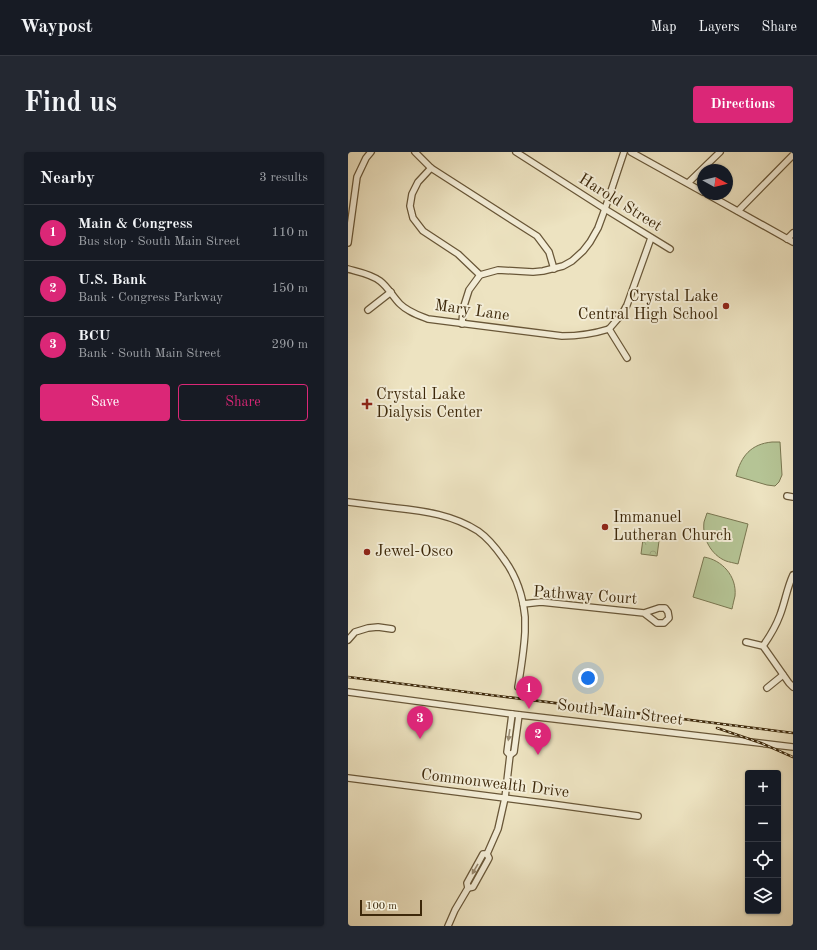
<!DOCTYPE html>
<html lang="en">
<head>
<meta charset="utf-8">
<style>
	:root { --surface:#171b24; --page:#242831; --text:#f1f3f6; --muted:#9ea1a6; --line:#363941; --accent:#db2777 }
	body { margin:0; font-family:"Old Standard TT",serif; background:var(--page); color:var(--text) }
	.controls { position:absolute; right:12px; bottom:12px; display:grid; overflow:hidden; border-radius:4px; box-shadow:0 1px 3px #0004 }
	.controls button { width:36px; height:36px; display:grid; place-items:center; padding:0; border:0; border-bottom:1px solid var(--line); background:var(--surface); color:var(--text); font:20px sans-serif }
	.compass { position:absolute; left:349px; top:12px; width:36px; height:36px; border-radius:50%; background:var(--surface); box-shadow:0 1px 3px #0004; rotate:98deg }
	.scale { position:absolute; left:12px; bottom:10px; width:62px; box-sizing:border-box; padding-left:4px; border:2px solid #3d280a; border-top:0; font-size:11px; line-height:14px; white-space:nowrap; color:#3d280a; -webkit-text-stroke:3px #f3edd7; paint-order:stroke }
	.you { position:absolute; left:240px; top:526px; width:14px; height:14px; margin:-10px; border:3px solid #fff; border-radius:50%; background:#1a73e8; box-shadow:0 0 0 6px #1a73e833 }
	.badge { display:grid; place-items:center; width:26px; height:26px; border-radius:50%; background:var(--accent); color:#fff; font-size:13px; font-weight:700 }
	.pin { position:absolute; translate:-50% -33px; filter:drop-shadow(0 1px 2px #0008) }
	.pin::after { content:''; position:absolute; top:21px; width:14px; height:12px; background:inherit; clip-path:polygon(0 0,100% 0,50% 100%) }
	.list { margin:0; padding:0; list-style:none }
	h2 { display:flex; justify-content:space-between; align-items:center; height:52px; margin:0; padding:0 16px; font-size:17px }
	h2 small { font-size:13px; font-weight:400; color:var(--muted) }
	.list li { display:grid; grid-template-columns:26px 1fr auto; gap:12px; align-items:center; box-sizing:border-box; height:56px; padding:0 16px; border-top:1px solid var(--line) }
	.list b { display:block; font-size:15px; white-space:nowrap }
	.list p { margin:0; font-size:13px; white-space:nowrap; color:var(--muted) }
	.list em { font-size:13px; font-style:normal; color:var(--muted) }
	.actions { display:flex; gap:8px; padding:12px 16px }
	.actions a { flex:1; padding:9px 0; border:1px solid var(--accent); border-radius:4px; text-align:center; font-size:14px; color:var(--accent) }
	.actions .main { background:var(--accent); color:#fff }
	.icon { flex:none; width:22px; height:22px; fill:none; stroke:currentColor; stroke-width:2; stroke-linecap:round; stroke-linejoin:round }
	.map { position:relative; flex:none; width:445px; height:774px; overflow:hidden; border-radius:4px }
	header { display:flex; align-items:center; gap:24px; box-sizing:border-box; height:56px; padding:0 20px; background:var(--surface); border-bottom:1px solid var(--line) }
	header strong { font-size:19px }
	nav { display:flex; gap:22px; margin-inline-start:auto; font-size:14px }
	.intro { display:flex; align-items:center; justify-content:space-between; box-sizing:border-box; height:96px; padding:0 24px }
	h1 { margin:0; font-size:28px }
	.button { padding:10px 18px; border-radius:4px; background:var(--accent); color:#fff; font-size:14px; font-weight:700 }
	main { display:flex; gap:24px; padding:0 24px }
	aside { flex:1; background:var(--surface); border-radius:4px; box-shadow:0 1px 3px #0004 }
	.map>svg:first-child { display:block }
	.park { fill:url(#park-crowns); stroke:#797650 }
	.garden { fill:#b5c495; stroke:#797650 }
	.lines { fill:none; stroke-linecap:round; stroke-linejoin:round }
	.minor-casing { stroke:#695738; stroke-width:8 }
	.minor { stroke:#f3edd7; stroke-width:5.5 }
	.rail-casing { stroke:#3d280a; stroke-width:2.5 }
	.rail { stroke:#f3edd7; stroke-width:1; stroke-dasharray:3; stroke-linecap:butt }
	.oneway { fill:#988a70 }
	.poi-dot { fill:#8f2418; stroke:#f3edd7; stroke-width:1.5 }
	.labels { text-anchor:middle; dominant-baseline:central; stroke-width:4; stroke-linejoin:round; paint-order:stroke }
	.street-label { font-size:16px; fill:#3d280a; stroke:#f3edd7 }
	.poi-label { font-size:16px; fill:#3d280a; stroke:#f3edd7; text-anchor:start }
</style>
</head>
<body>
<header>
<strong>Waypost</strong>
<nav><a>Map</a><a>Layers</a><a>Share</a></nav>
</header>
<div class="intro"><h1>Find us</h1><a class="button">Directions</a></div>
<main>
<aside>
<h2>Nearby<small>3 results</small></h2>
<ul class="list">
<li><span class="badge">1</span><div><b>Main &amp; Congress</b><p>Bus stop · South Main Street</p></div><em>110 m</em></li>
<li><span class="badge">2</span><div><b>U.S. Bank</b><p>Bank · Congress Parkway</p></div><em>150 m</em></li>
<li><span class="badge">3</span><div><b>BCU</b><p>Bank · South Main Street</p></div><em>290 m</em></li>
</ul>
<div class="actions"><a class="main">Save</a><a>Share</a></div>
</aside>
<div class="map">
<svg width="445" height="774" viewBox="0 0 445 774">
	<defs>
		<pattern id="park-crowns" width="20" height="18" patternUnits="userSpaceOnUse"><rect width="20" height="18" fill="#b5c495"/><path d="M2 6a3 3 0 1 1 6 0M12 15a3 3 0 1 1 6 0" fill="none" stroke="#9da87f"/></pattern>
	</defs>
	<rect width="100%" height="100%" fill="#ede3c1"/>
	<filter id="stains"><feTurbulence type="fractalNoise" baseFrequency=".005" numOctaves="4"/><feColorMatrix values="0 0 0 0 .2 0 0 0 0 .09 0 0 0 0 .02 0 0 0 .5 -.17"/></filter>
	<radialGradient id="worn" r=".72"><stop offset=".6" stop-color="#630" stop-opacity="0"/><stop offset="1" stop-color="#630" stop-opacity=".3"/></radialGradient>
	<!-- park -->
	<path class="park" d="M295,387L311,389L309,404L293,402Z"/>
	<!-- garden -->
	<g class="garden">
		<path d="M424,290H432L434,323L431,330L427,334L419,333L388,324C393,304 403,292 424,290Z"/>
		<path d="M359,361L400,372L390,412C386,411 381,410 378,409C363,403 354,386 356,370C357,367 358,364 359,361Z"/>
		<path d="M356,405C374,408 389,424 387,444C386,448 385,452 384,457L345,445Z"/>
	</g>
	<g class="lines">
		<defs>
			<g id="minor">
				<path d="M67,0L83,16L189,84L201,100L206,117"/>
				<path d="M168,0L257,57L322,97"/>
				<path d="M283,0L355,40"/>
				<path d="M83,16L70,30L64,42L62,54L65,66L75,79L110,102L132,123"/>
				<path d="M340,31L372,0"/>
				<path d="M359,42L445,90"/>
				<path d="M390,59L445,3"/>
				<path d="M439,87L445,81"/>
				<path d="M0,91L9,25L18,6L23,0"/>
				<path d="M0,117C11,120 23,122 32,129C40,135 45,145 52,152C60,160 70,163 80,167L214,184C230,184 245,182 261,177"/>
				<path d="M20,158L43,140"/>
				<path d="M114,172L115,157L121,138L132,123L150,118L185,120L195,119L215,114L224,109L235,99L242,90L250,76L257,57L276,0"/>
				<path d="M261,177L274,162L279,153L303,86"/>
				<path d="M261,177L279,206"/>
				<path d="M439,344L445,345"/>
				<path d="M0,350C16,352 32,354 48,356C77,359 105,363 130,379C140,386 148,396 155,406C168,423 175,444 177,465C177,470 177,475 177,480C176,499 173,517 170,535"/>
				<path d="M175,452L193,450L296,461L309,471H316L321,466L320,460L317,456H311L296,461"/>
				<path d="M0,488L7,480L20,476L30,475L44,477"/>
				<path d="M398,490L415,494L441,531L445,535"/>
				<path d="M415,494C422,484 428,474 432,463C437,450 439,436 445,423"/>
				<path d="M419,536L435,523"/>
				<path d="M0,540L164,562L445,595"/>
				<path d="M162,603L166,600L171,563"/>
				<path d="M0,626L203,652L290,664"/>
				<path d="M120,736L125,735L140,708L141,706L139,702L150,677L157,646L162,603L159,600L164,562"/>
				<path d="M100,774L107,758L120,736L119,731L135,702H139"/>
			</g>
		</defs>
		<!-- minor casing -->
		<use href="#minor" class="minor-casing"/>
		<!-- minor -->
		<use href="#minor" class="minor"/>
		<defs>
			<g id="rail">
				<path d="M0,525L445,581"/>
				<path d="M369,576L413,591L445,605"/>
			</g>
		</defs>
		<!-- rail casing -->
		<use href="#rail" class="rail-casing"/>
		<!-- rail -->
		<use href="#rail" class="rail"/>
	</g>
	<!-- one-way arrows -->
	<defs><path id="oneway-solid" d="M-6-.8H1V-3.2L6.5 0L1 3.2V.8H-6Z"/></defs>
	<g class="oneway">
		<use href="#oneway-solid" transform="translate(161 583) rotate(98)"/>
		<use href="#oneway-solid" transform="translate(127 717) rotate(120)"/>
	</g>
	<!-- markers -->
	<g class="poi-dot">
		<circle cx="378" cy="154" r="4"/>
		<path d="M17 246h4v4h4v4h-4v4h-4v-4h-4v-4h4z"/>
		<circle cx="257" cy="375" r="4"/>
		<circle cx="19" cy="400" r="4"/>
	</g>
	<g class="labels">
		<!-- street labels -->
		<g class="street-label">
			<text transform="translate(272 51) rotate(32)">Harold Street</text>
			<text transform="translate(124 159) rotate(8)">Mary Lane</text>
			<text transform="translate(237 444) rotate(4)">Pathway Court</text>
			<text transform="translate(272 561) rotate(7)">South Main Street</text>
			<text transform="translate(147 632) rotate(7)">Commonwealth Drive</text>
		</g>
		<!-- poi labels -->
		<g class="poi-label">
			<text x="370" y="145" text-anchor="end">Crystal Lake<tspan x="370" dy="18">Central High School</tspan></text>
			<text x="28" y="243">Crystal Lake<tspan x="28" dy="18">Dialysis Center</tspan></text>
			<text x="265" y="366">Immanuel<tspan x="265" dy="18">Lutheran Church</tspan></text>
			<text x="27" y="400">Jewel-Osco</text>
		</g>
	</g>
	<rect width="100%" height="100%" filter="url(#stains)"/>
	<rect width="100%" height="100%" fill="url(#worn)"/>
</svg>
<div class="controls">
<button>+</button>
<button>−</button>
<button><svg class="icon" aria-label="locate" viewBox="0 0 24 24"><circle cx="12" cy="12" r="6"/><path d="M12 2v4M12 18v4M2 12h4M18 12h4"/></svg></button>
<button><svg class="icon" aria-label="layers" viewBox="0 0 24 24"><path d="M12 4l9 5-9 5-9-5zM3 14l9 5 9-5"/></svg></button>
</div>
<svg class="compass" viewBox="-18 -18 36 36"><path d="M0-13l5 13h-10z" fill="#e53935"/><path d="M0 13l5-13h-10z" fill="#9ea1a6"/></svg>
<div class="scale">100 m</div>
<div class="you"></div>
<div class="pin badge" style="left:181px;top:557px">1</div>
<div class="pin badge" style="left:190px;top:603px">2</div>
<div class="pin badge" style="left:72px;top:587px">3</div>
</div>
</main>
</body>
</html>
